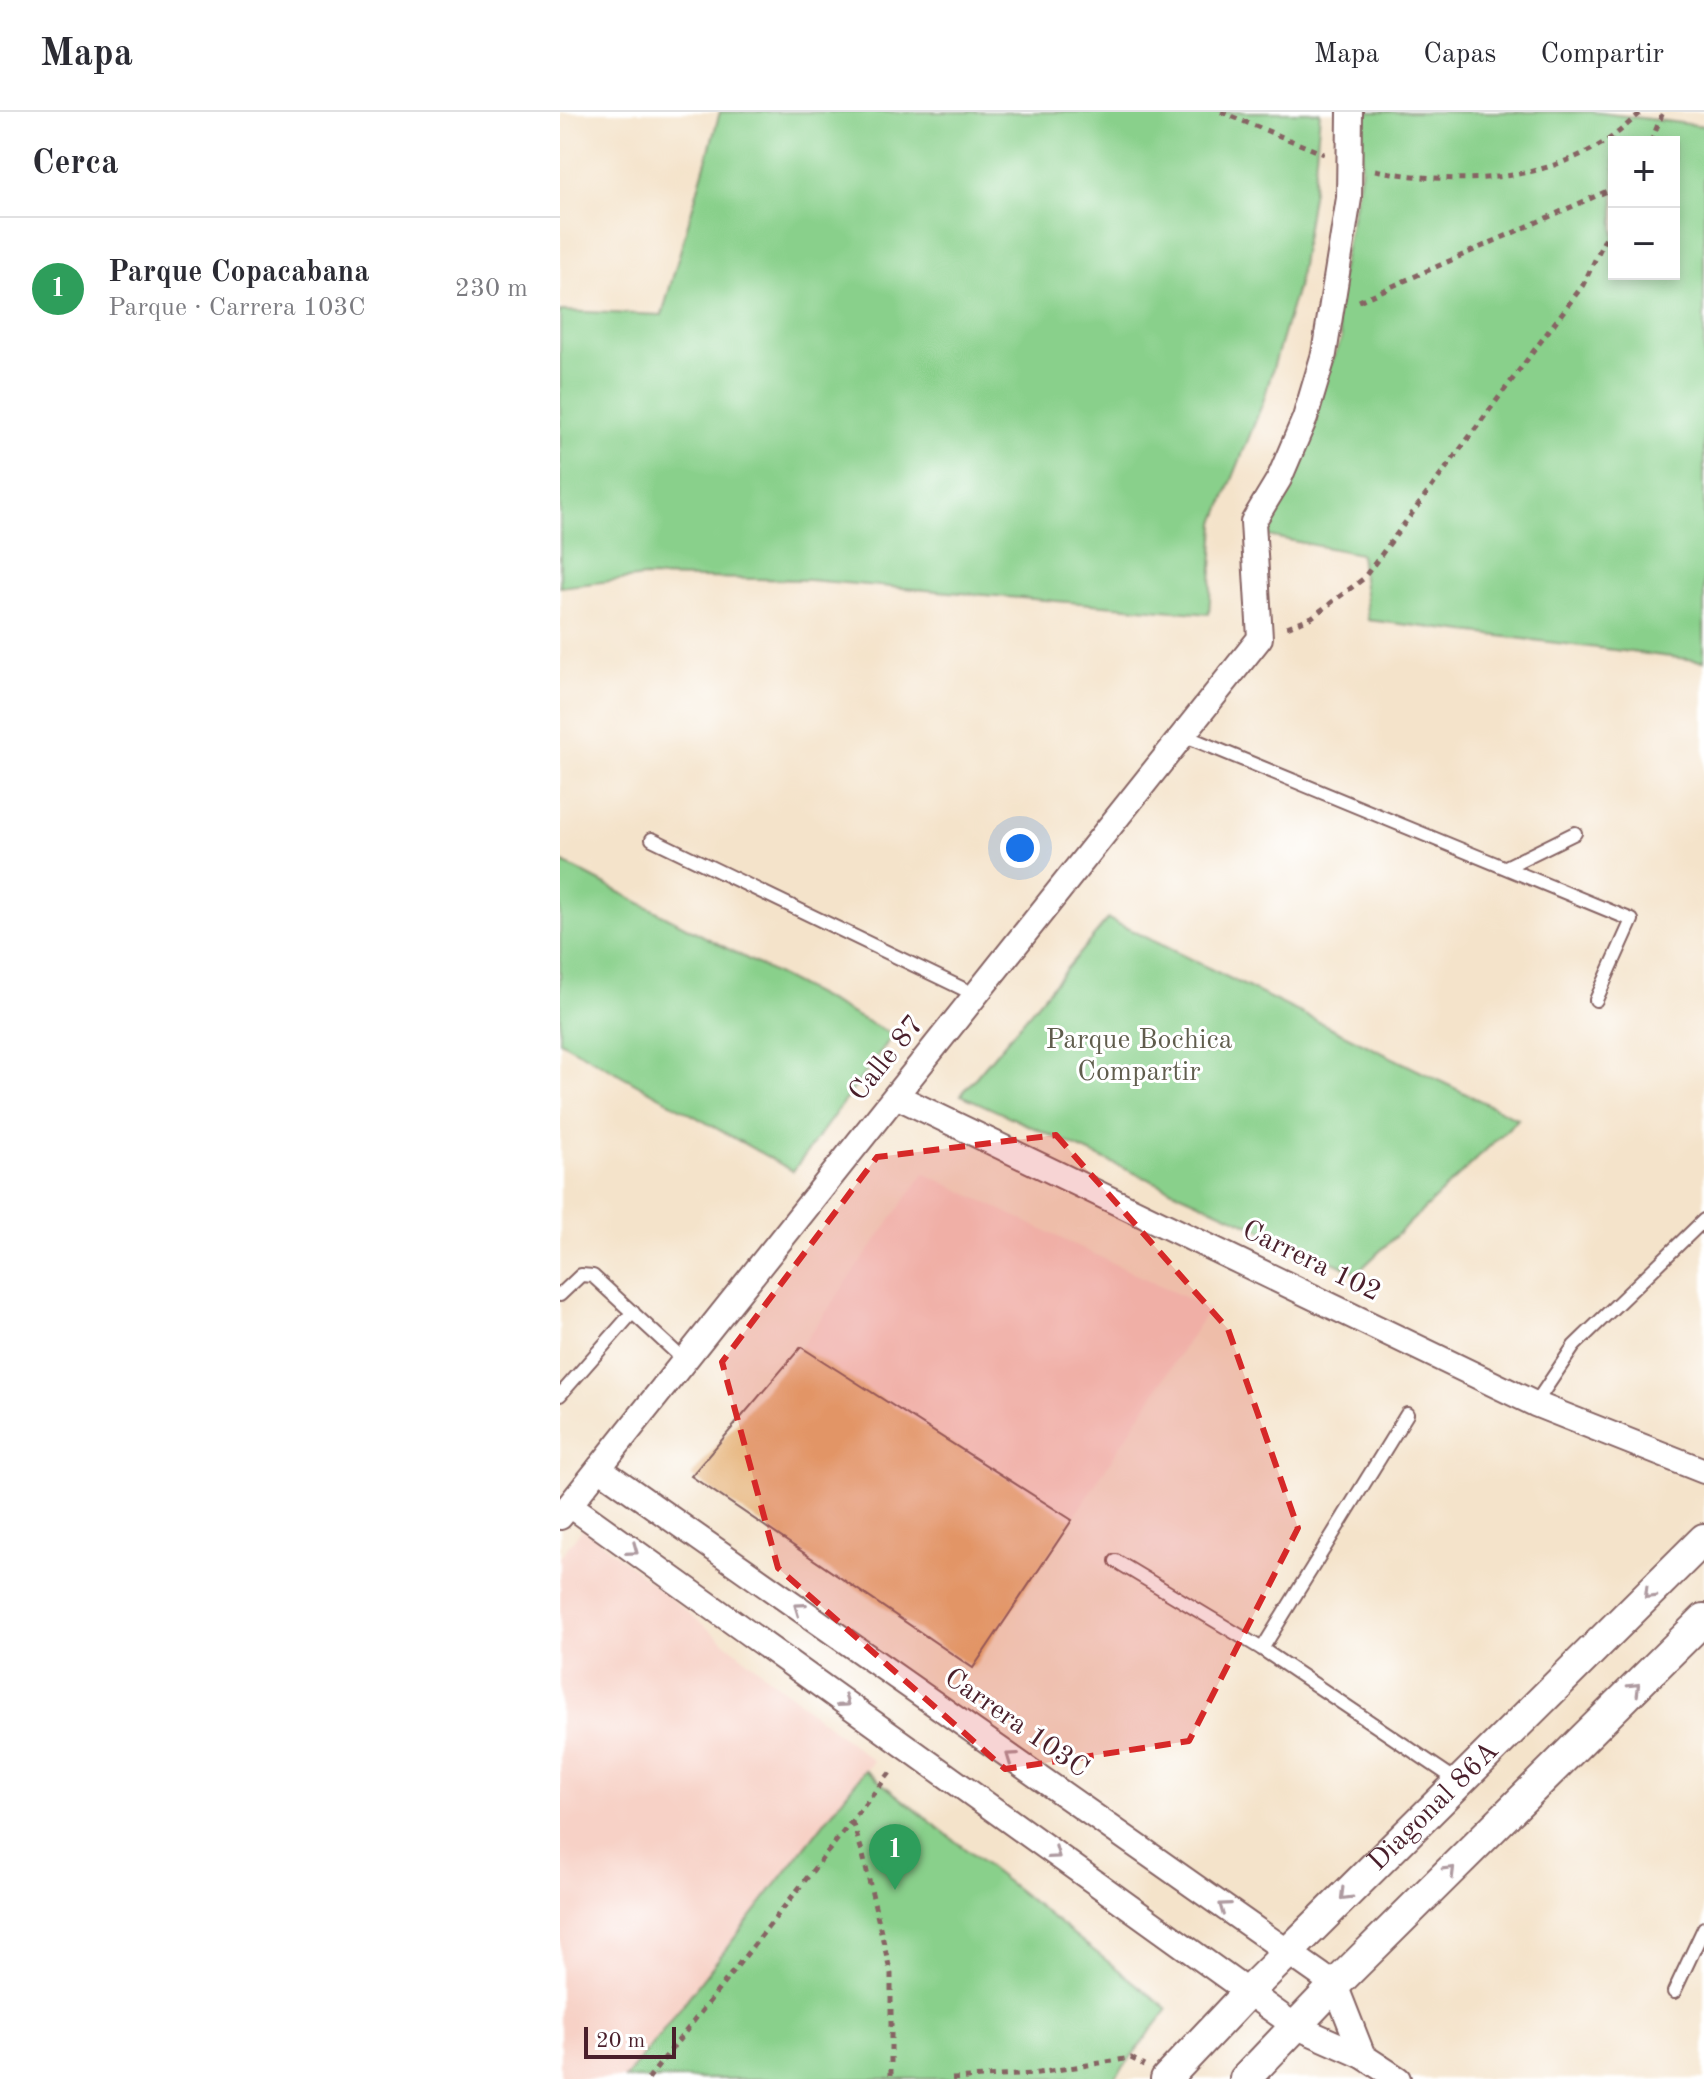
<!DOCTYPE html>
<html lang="es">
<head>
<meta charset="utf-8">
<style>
	:root { --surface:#fff; --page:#f2f2f3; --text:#2b2b33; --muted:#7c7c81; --line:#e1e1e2; --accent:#7c3aed }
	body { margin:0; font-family:"Old Standard TT",serif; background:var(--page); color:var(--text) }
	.controls { position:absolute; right:24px; top:24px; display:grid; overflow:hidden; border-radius:0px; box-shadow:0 4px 12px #0003 }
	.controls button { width:72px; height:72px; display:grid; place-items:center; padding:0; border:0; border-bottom:2px solid var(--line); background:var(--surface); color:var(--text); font:40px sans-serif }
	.scale { position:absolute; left:24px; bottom:20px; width:92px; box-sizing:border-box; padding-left:8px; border:4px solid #4a1f2b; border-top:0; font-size:22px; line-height:28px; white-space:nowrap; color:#4a1f2b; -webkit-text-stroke:6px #fff; paint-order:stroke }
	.you { position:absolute; left:460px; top:736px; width:28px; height:28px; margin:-20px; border:6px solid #fff; border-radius:50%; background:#1a73e8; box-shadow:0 0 0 12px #1a73e833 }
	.badge { display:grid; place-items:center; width:52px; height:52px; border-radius:50%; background:var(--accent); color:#fff; font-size:26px; font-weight:700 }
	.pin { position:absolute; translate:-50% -66px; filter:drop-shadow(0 2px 4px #0008) }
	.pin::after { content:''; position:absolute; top:42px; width:28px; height:24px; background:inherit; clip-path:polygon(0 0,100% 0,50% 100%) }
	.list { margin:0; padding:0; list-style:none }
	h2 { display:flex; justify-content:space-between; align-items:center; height:104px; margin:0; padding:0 32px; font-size:34px }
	h2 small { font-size:26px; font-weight:400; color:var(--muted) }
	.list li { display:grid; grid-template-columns:52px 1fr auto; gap:24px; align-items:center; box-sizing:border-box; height:144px; padding:0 32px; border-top:2px solid var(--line) }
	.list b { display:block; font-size:30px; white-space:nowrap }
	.list p { margin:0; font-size:26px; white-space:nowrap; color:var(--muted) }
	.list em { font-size:26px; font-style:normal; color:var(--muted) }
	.map { position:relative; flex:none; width:1144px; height:1967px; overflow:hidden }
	header { display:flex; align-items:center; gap:48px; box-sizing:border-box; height:112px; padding:0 40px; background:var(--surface); border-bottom:2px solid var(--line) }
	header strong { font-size:38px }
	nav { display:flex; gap:44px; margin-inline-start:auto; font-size:28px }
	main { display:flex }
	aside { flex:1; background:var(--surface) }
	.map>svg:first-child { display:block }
	.built { fill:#f7d1c6 }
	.green { fill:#89d08b; stroke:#6a785b; stroke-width:2; fill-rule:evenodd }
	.building { fill:#e5b176 }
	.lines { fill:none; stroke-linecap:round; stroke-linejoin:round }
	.service-casing { stroke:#866463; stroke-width:16 }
	.minor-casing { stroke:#866463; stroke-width:28 }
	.tertiary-casing { stroke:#866463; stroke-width:34 }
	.path { stroke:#866463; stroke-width:5; stroke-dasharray:6 6; stroke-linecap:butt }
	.service { stroke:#fff; stroke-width:12 }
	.minor { stroke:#fff; stroke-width:24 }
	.tertiary { stroke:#fff; stroke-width:30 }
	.oneway { stroke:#ae9aa0 }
	.marked { fill:#d62828; fill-opacity:0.2; stroke:#d62828; stroke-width:6; stroke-dasharray:16 10; stroke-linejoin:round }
	.labels { text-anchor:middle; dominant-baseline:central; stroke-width:6; stroke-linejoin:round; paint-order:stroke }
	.park-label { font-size:28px; fill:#605d4d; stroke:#fff }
	.street-label { font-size:28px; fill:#4a1f2b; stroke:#fff }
</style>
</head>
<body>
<header>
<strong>Mapa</strong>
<nav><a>Mapa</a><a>Capas</a><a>Compartir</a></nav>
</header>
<main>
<aside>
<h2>Cerca<small></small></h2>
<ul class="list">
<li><span class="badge" style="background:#2e9e5b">1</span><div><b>Parque Copacabana</b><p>Parque · Carrera 103C</p></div><em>230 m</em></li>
</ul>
</aside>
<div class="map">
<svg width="1144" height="1967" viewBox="0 0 1144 1967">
	<rect width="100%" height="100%" fill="#fff"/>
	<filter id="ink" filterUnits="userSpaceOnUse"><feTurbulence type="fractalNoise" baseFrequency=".0125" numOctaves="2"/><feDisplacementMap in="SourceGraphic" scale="16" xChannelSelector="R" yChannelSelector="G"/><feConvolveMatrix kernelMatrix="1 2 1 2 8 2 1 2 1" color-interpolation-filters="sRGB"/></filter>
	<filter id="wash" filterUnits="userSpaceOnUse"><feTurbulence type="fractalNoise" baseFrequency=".006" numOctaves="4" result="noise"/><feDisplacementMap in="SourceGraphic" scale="32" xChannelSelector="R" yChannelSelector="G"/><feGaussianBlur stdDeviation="1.8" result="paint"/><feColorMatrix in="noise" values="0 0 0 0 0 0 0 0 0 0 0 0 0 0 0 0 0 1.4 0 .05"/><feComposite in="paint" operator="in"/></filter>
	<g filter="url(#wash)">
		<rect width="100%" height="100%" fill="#f4e3ca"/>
		<!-- built -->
		<g class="built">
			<path d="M364,1061L649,1197L512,1408L241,1235Z"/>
			<path d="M23,1416L313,1649L65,1967H0V1445Z"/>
		</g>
		<!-- green -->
		<g class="green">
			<path d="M160,0H760L753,77L738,172L703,290L655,411L649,502L249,468L85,465L0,475V199L102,203Z"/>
			<path d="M803,0H1033L1144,14V549L808,508L800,442L697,422L782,226L773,200L801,60ZM1054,30H1114V162H1054Z"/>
			<path d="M0,749L333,923L233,1059L0,929Z"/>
			<path d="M548,807L958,1007L797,1161L401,983Z"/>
			<path d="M305,1658L608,1897L554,1967H65Z"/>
		</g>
		<g id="blocks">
			<!-- building -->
			<path class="building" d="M241,1235L512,1408L413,1556L131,1364Z"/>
		</g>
	</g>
	<g filter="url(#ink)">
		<use href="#blocks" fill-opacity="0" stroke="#866463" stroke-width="2"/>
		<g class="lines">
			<defs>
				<g id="service">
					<path d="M623,623L1072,808L1036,888"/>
					<path d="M92,727L416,883"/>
					<path d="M946,755L1015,721"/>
					<path d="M0,1183L21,1163L33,1164L125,1249"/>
					<path d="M0,1283L73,1200"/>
					<path d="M975,1292L1014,1234L1144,1108"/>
					<path d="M556,1449L702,1537L899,1670"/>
					<path d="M702,1537L847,1302"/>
					<path d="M1114,1880L1144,1816"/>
				</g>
				<g id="minor">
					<path d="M336,984L975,1292L1144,1359"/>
					<path d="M39,1356L775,1873L803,1944"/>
					<path d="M10,1393L735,1914L803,1944L838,1967"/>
					<path d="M0,1405L700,526L693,410L719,367L745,306L764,242L789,86L790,0"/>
				</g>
				<g id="tertiary">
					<path id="s1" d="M606,1967L688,1880L1144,1427"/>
					<path d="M685,1967L775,1873L1144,1507"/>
				</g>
			</defs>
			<!-- service casing -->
			<use href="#service" class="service-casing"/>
			<!-- minor casing -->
			<use href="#minor" class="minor-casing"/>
			<!-- tertiary casing -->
			<use href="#tertiary" class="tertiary-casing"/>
			<!-- path -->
			<g class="path">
				<path d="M661,0L764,42"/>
				<path d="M1091,30L1103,0"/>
				<path d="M815,58C892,73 974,72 1043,31C1057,23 1069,10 1082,0"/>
				<path d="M799,189L1054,76"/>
				<path d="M727,515L752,505L803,467L1023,173L1054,108"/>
				<path d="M292,1710L302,1739L331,1862V1967"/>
				<path d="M88,1967L333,1657"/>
				<path d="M392,1967L472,1962L571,1946L584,1953"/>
			</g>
			<!-- service -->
			<use href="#service" class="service"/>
			<!-- minor -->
			<use href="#minor" class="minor"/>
			<!-- tertiary -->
			<use href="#tertiary" class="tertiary"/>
		</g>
		<!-- one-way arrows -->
		<defs><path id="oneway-chevron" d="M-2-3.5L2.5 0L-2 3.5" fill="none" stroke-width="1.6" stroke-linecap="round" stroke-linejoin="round" transform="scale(2)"/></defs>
		<g class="oneway">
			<use href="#oneway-chevron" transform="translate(73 1438) rotate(36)"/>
			<use href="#oneway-chevron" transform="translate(1089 1482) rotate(135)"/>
			<use href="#oneway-chevron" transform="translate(239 1496) rotate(-145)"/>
			<use href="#oneway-chevron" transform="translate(1075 1576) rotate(-45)"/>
			<use href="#oneway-chevron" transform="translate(284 1590) rotate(36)"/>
			<use href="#oneway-chevron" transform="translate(451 1645) rotate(-145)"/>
			<use href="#oneway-chevron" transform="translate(495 1742) rotate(36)"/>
			<use href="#oneway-chevron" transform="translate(890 1759) rotate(-45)"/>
			<use href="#oneway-chevron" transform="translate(785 1783) rotate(135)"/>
			<use href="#oneway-chevron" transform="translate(664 1795) rotate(-145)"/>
		</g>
	</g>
	<!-- marked area -->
	<path class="marked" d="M496,1023L668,1217L738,1416L629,1629L445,1657L218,1456L162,1250L317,1045Z"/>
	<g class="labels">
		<!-- park labels -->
		<g class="park-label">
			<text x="579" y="929">Parque Bochica<tspan x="579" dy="32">Compartir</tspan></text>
		</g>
		<!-- street labels -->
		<g class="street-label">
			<text transform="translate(327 947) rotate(-51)">Calle 87</text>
			<text transform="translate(751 1150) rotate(26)">Carrera 102</text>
			<text transform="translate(456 1612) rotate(35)">Carrera 103C</text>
			<text stroke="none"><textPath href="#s1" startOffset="382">Diagonal 86A</textPath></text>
		</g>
	</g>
</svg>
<div class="controls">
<button>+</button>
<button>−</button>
</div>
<div class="scale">20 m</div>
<div class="you"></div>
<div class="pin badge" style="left:335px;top:1778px;background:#2e9e5b">1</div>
</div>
</main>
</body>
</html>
